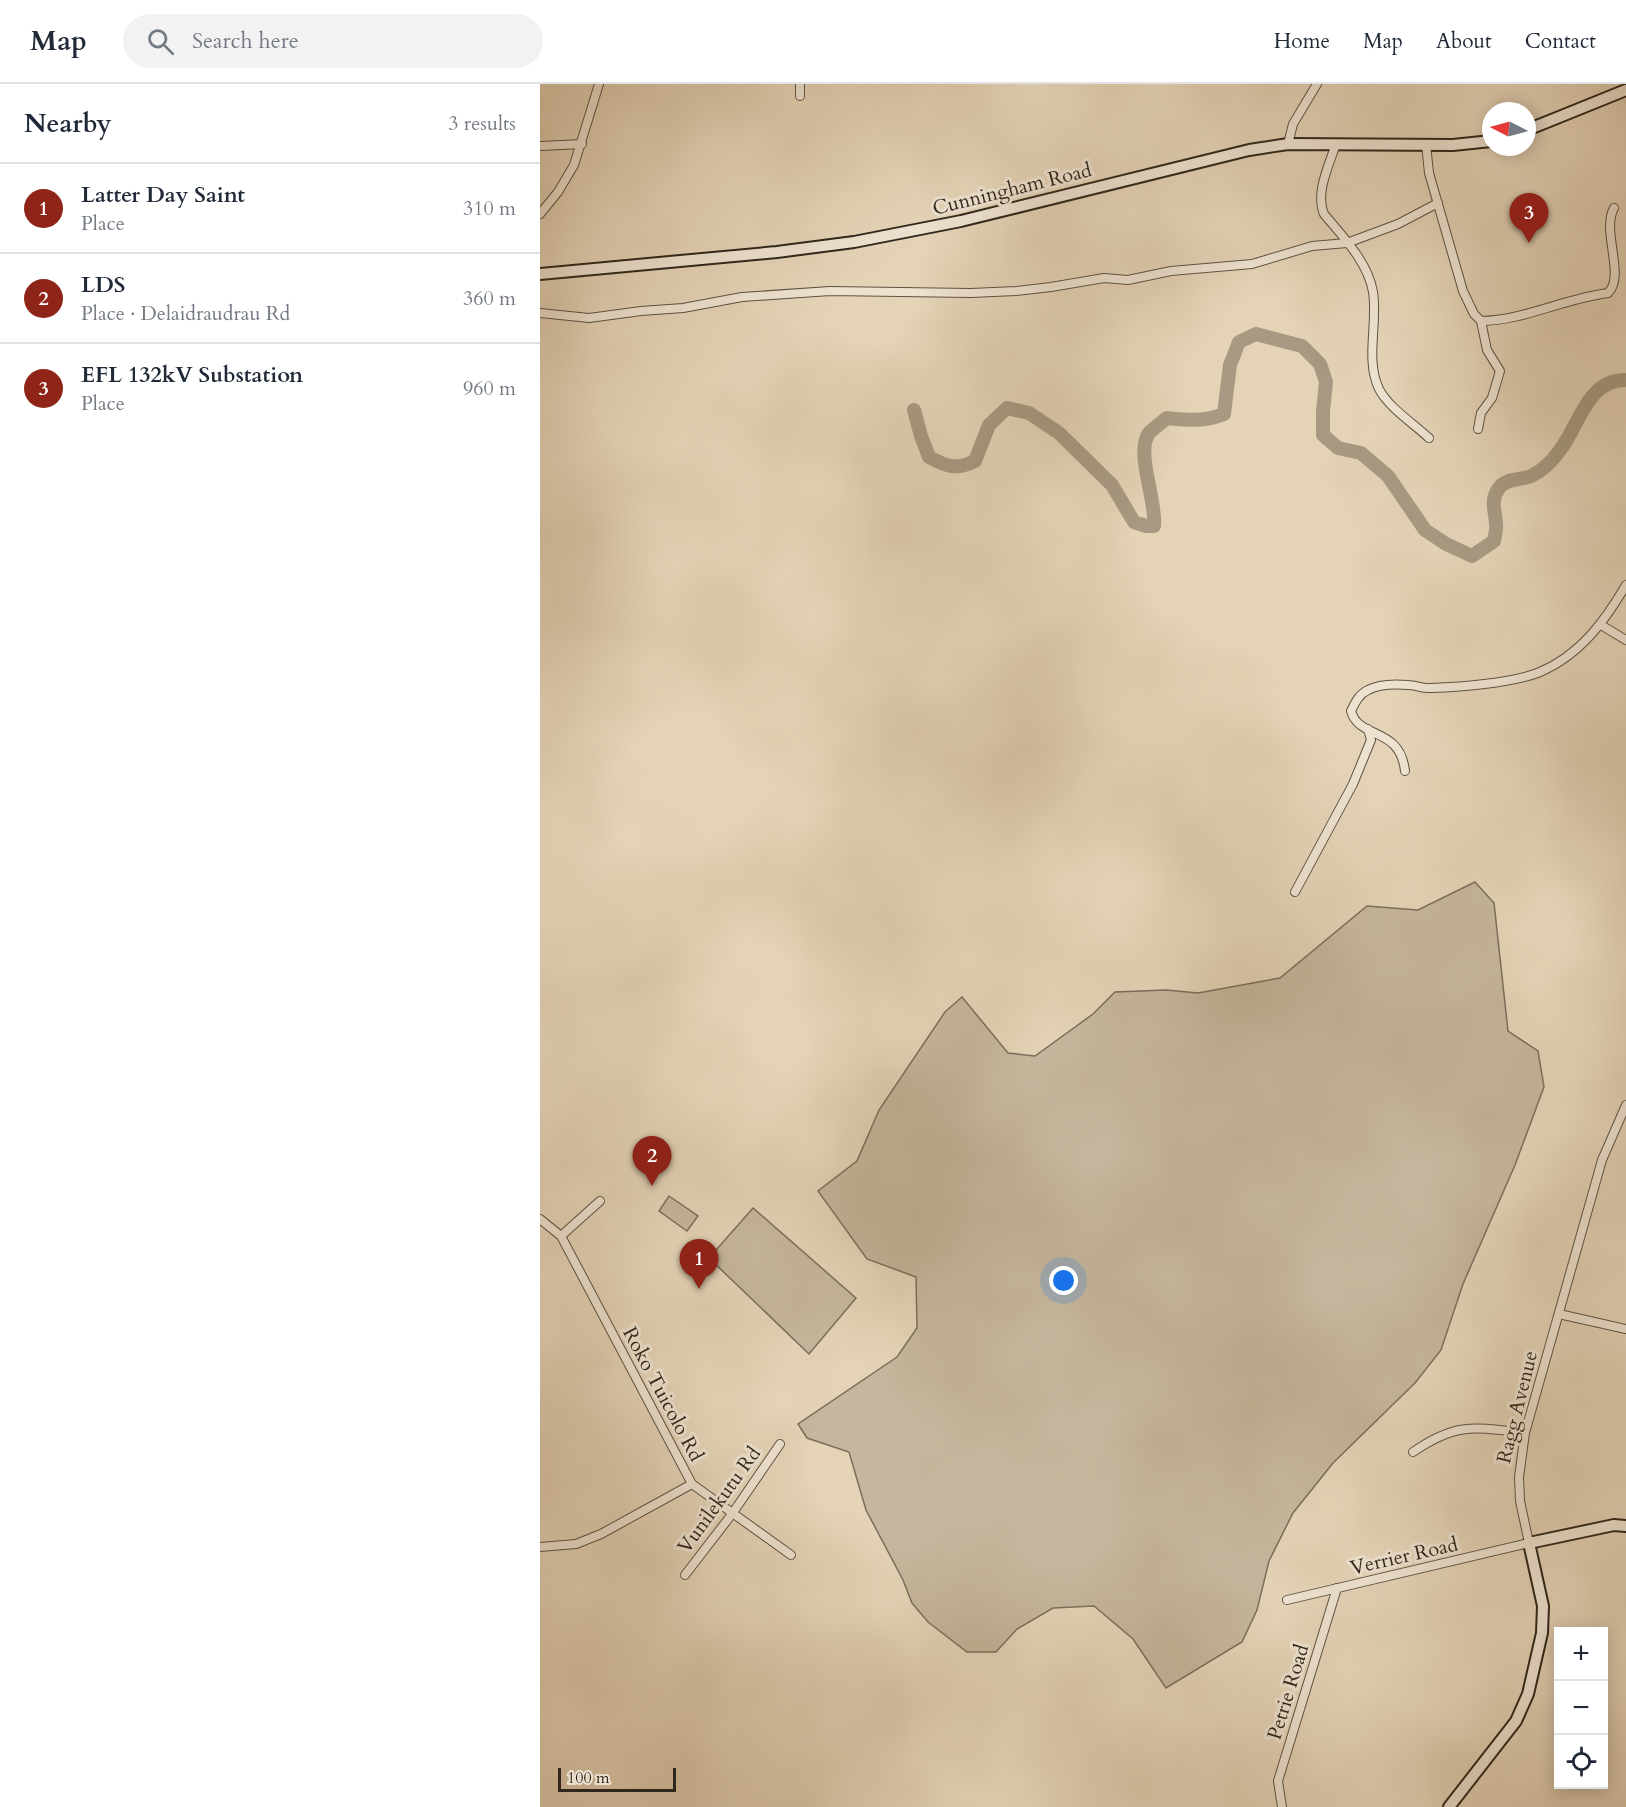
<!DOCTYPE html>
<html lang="en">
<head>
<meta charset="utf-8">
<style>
	:root { --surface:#fff; --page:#f2f2f3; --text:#1f2937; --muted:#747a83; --line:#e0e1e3; --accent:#8f2418 }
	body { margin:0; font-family:Cardo,serif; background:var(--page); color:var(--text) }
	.controls { position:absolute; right:18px; bottom:18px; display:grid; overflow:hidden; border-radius:0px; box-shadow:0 3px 15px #0003 }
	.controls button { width:54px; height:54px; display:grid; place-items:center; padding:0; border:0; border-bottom:2px solid var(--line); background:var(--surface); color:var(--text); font:30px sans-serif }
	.compass { position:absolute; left:942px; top:18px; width:54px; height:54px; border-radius:50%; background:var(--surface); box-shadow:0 3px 15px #0003; rotate:276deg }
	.scale { position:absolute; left:18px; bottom:15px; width:118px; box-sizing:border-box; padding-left:6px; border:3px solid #30271c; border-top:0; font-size:16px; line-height:21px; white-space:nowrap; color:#30271c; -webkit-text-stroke:4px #ede2d0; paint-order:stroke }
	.you { position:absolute; left:524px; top:1197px; width:21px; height:21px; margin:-15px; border:4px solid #fff; border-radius:50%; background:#1a73e8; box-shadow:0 0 0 9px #1a73e833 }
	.badge { display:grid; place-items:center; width:39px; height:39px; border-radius:50%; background:var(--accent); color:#fff; font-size:20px; font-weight:700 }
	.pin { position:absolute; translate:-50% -50px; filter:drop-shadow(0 2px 3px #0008) }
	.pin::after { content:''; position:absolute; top:32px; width:21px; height:18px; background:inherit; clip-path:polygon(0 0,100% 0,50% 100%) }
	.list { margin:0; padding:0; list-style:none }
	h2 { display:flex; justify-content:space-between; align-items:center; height:78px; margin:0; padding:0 24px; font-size:26px }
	h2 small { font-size:20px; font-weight:400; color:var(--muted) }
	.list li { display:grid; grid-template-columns:39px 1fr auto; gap:18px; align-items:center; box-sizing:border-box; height:90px; padding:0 24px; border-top:2px solid var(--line) }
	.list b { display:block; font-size:22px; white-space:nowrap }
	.list p { margin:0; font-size:20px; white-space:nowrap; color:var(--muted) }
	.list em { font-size:20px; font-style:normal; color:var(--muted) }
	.icon { flex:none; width:33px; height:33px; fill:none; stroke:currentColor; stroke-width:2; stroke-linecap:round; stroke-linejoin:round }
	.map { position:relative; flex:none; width:1086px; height:1723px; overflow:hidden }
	header { display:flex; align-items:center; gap:36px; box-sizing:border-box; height:84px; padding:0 30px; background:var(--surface); border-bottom:2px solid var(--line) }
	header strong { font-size:28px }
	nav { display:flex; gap:33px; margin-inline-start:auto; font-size:21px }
	.search { width:420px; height:54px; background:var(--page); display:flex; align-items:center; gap:15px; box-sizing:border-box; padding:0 21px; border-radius:33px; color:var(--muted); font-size:22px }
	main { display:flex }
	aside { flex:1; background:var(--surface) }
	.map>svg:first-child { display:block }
	.green { fill:#c5b69d; stroke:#7a6e5c; stroke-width:1.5 }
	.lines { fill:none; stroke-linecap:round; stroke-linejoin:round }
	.river { stroke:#a79982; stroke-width:14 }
	.minor-casing { stroke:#5d5243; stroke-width:10 }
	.secondary-casing { stroke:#30271c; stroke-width:14 }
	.minor { stroke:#ede2d0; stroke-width:8 }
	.secondary { stroke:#ede2d0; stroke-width:10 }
	.labels { text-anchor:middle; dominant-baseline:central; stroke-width:6; stroke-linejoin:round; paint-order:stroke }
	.street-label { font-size:20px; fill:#30271c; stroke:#ede2d0 }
</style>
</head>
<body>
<header>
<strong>Map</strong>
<div class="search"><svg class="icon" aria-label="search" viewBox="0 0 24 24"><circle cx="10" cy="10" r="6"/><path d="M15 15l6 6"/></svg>Search here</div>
<nav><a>Home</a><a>Map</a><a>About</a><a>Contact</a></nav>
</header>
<main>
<aside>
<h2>Nearby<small>3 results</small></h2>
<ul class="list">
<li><span class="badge">1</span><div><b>Latter Day Saint</b><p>Place</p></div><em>310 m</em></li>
<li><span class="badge">2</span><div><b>LDS</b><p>Place · Delaidraudrau Rd</p></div><em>360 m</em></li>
<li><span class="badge">3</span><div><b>EFL 132kV Substation</b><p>Place</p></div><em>960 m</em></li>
</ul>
</aside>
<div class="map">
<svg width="1086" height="1723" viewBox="0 0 1086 1723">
	<rect width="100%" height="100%" fill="#e4d3b7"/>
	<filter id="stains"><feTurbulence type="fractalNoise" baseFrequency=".00333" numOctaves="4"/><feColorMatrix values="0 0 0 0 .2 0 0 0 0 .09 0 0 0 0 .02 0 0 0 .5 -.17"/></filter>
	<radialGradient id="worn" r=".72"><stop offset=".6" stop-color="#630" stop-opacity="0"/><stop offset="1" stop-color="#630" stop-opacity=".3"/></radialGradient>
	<!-- green -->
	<g class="green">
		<path d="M935,798L954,819L968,947L998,967L1004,1003L975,1081L923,1200L901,1266L875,1299L793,1379L753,1429L729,1477L717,1526L702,1558L626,1604L593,1555L554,1522L513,1524L477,1545L456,1568H427L388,1538L372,1519L363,1496L326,1426L309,1368L267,1354L258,1340L357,1273L377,1244L376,1193L327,1175L278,1107L317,1077L339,1026L405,928L422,913L468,969L495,972L553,930L575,908L626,906L658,909L740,894L827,822L878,826Z"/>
		<path d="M129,1112L158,1132L147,1147L119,1127Z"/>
		<path d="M213,1124L316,1214L269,1270L169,1174Z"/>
	</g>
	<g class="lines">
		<!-- river -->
		<path class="river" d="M374,326L381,352L389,373C407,383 417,386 435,377L449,341L467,324L489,329L519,349L572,401L594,438L606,442H614C617,418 595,368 609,349C614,344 621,339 627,334C647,336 664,338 684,330L690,281L699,258L716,250L762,262L780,280L786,298L783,327V351L798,364L821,369L848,392L885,446L906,460L932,472L954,457C955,451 957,445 956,439C955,426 950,416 959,404C966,393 983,397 993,391C1003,386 1013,376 1020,366C1039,342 1047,295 1086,296"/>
		<defs>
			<g id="minor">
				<path d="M260,12V0"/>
				<path d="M748,60L753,40L777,0"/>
				<path d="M796,60C789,81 775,109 784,130C803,153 828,178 833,208C838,239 825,276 839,305C849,324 873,339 889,354"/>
				<path d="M886,60L889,89L923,207L934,230L941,237C982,237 1026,214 1068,209C1086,192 1061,147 1074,124"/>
				<path d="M0,62L42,60"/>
				<path d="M0,130L18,108L34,81L59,0"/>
				<path d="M0,229L49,234L101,227L143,224L202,213L290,207L431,209L476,207L511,203L564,194L588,196L631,187L712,180L772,162L807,159L858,140L898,119"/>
				<path d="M938,345L941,329L952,314L960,287L947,266L941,237"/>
				<path d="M1061,541L1086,556"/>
				<path d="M865,687C860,642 819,656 811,627C815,619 819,610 828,606C839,600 856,600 868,601C876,601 883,605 891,604C921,603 973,599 1000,588C1040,571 1065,537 1086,501"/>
				<path d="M755,808L813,700L831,656L828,645"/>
				<path d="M0,1135L21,1152L152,1400L251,1471"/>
				<path d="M21,1152L60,1117"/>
				<path d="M1019,1230L1086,1245"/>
				<path d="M873,1368C916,1338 935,1343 985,1349"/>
				<path d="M0,1463L36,1460L61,1450L152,1400"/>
				<path d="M145,1491L192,1430L240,1360"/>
				<path d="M747,1516L989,1459L980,1417L979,1393L985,1349L1062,1076L1086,1021"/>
				<path d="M742,1723L738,1697L797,1504"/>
			</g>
			<g id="secondary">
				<path d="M987,46L1086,6"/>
				<path d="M0,190L237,168L314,158L421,137L709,66L748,60L913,61L951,57"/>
				<path d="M909,1723L976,1637L988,1610L1002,1549L1003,1522L989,1459L1074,1441L1086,1442"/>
			</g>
		</defs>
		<!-- minor casing -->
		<use href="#minor" class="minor-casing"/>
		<!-- secondary casing -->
		<use href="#secondary" class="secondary-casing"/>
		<!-- minor -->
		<use href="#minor" class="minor"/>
		<!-- secondary -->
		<use href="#secondary" class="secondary"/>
	</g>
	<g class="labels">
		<!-- street labels -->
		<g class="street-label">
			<text transform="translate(472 105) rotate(-14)">Cunningham Road</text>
			<text transform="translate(123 1310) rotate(62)">Roko Tuicolo Rd</text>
			<text transform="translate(977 1323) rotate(-76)">Ragg Avenue</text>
			<text transform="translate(179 1416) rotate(-54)">Vunilekutu Rd</text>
			<text transform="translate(864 1472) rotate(-13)">Verrier Road</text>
			<text transform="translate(748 1608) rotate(-73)">Petrie Road</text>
		</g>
	</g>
	<rect width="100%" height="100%" filter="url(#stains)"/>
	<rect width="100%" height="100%" fill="url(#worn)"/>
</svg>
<div class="controls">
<button>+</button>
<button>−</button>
<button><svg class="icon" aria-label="locate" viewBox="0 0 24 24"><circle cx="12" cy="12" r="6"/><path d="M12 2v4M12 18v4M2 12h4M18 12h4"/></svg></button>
</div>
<svg class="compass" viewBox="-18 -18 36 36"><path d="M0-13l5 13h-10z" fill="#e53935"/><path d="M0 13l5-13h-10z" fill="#747a83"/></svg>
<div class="scale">100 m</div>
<div class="you"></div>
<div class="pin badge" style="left:159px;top:1205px">1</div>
<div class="pin badge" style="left:112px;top:1102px">2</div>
<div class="pin badge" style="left:989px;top:159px">3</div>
</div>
</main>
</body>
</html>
